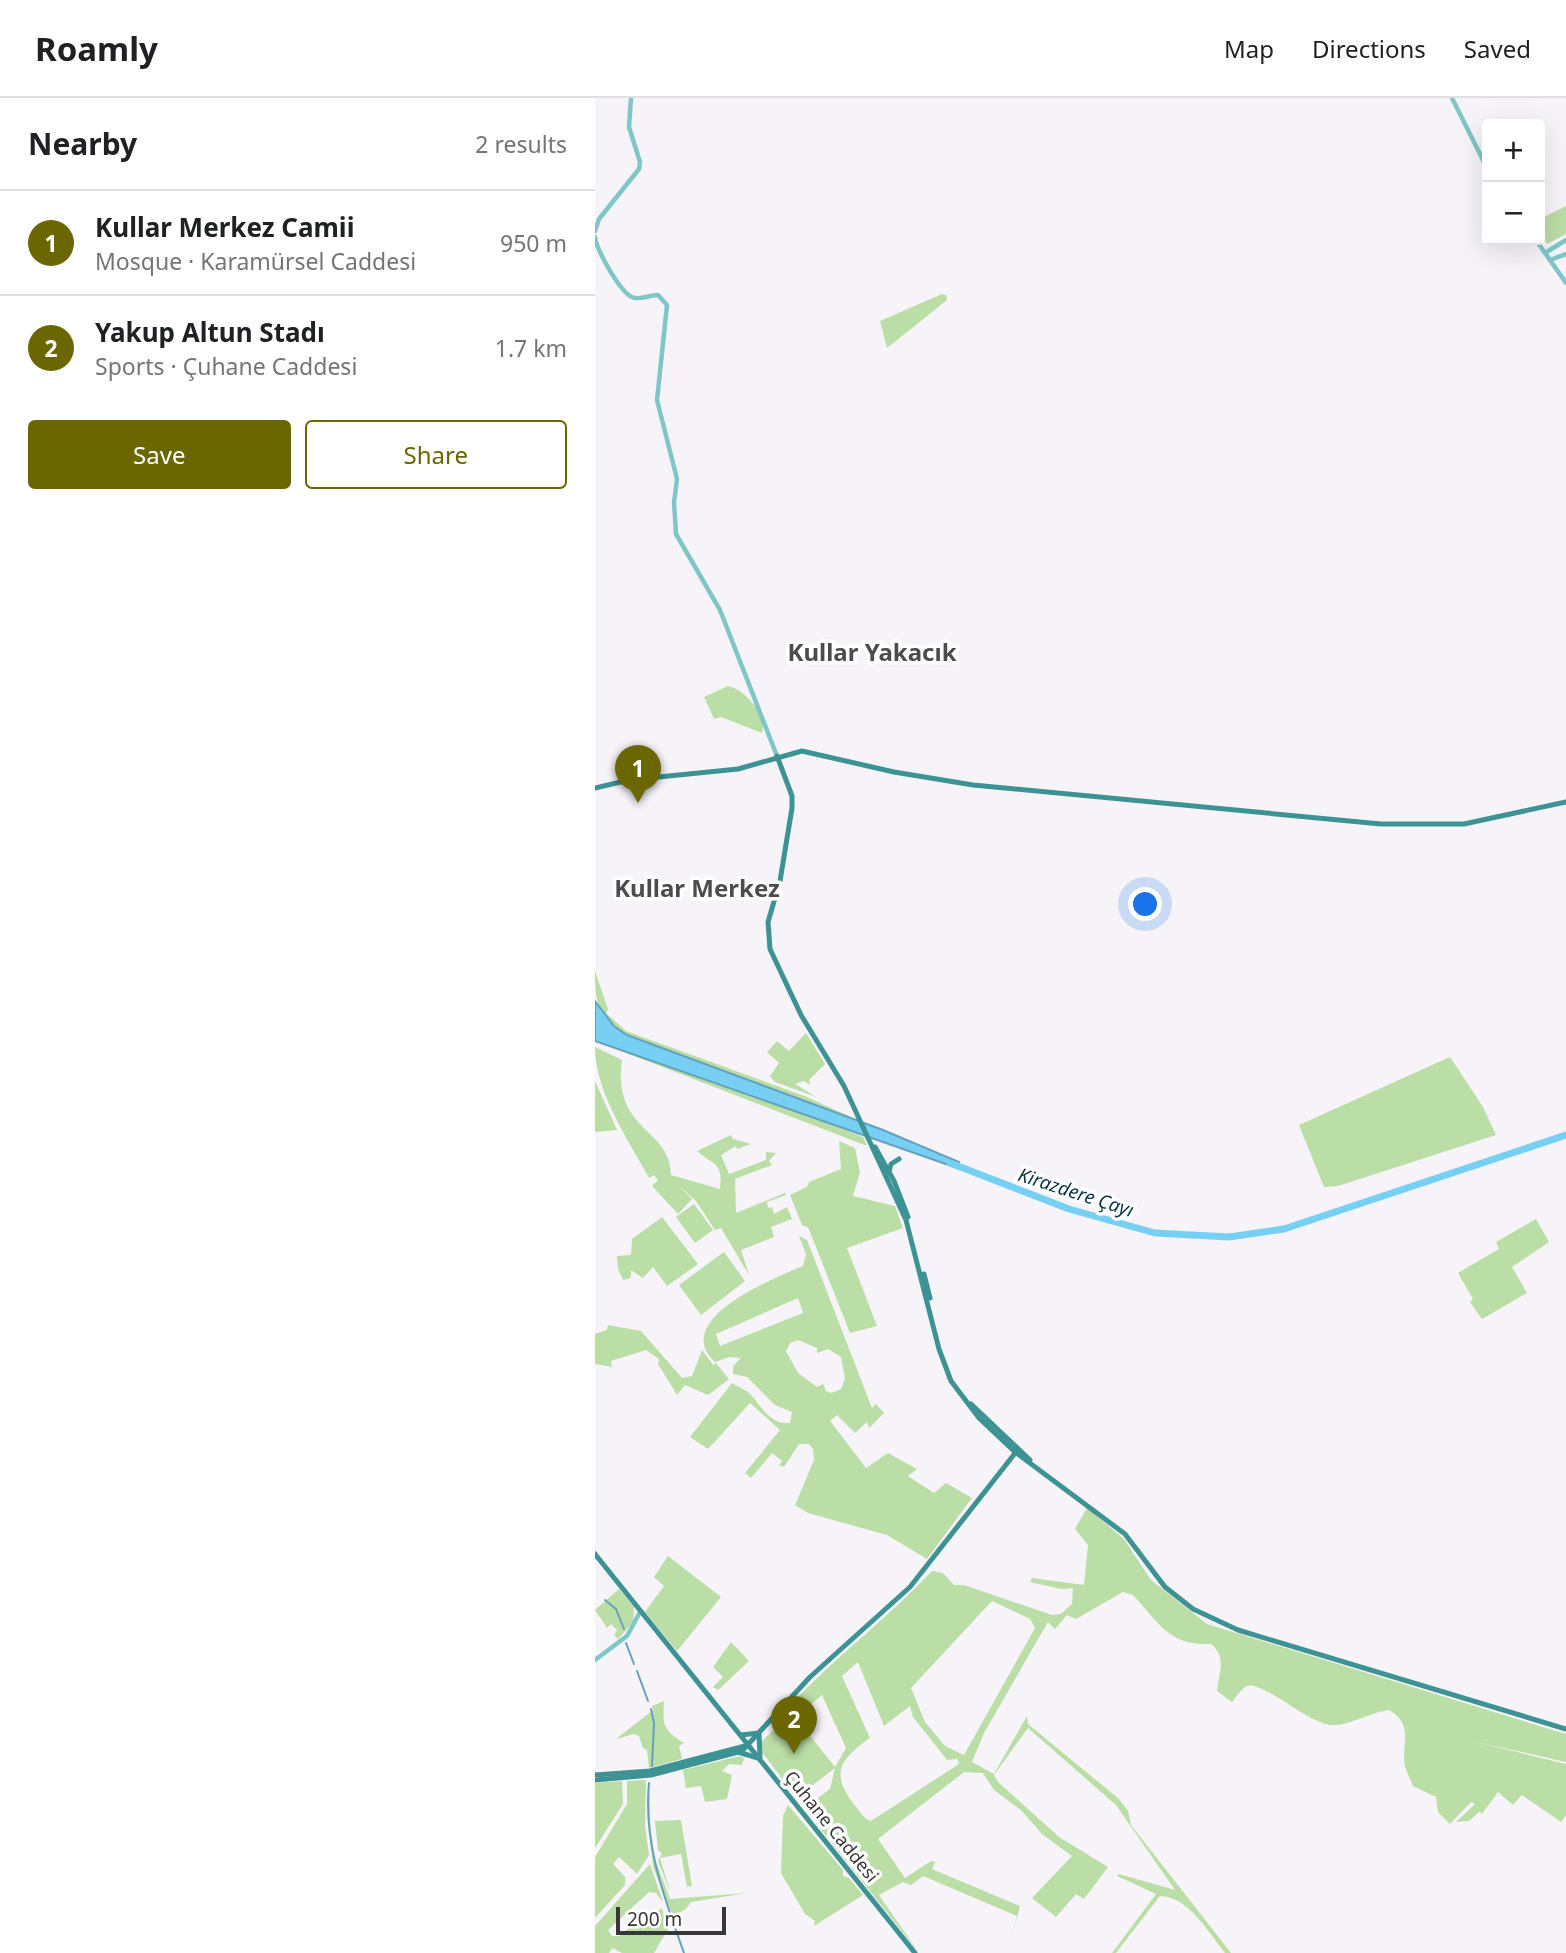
<!DOCTYPE html>
<html lang="en">
<head>
<meta charset="utf-8">
<style>
	:root { --surface:#fff; --page:#f6f6f6; --text:#202124; --muted:#757577; --line:#e0e0e0; --accent:#6a6600 }
	body { margin:0; font-family:"Noto Sans",sans-serif; background:var(--page); color:var(--text) }
	.controls { position:absolute; right:21px; top:21px; display:grid; overflow:hidden; border-radius:7px; box-shadow:0 7px 28px #0002 }
	.controls button { width:63px; height:63px; display:grid; place-items:center; padding:0; border:0; border-bottom:2px solid var(--line); background:var(--surface); color:var(--text); font:35px sans-serif }
	.scale { position:absolute; left:21px; bottom:18px; width:110px; box-sizing:border-box; padding-left:7px; border:4px solid #373638; border-top:0; font-size:19px; line-height:24px; white-space:nowrap; color:#373638; -webkit-text-stroke:5px #fff; paint-order:stroke }
	.you { position:absolute; left:551px; top:807px; width:24px; height:24px; margin:-18px; border:5px solid #fff; border-radius:50%; background:#1a73e8; box-shadow:0 0 0 10px #1a73e833 }
	.badge { display:grid; place-items:center; width:46px; height:46px; border-radius:50%; background:var(--accent); color:#fff; font-size:23px; font-weight:700 }
	.pin { position:absolute; translate:-50% -58px; filter:drop-shadow(0 2px 4px #0008) }
	.pin::after { content:''; position:absolute; top:37px; width:24px; height:21px; background:inherit; clip-path:polygon(0 0,100% 0,50% 100%) }
	.list { margin:0; padding:0; list-style:none }
	h2 { display:flex; justify-content:space-between; align-items:center; height:91px; margin:0; padding:0 28px; font-size:30px }
	h2 small { font-size:23px; font-weight:400; color:var(--muted) }
	.list li { display:grid; grid-template-columns:46px 1fr auto; gap:21px; align-items:center; box-sizing:border-box; height:105px; padding:0 28px; border-top:2px solid var(--line) }
	.list b { display:block; font-size:26px; white-space:nowrap }
	.list p { margin:0; font-size:23px; white-space:nowrap; color:var(--muted) }
	.list em { font-size:23px; font-style:normal; color:var(--muted) }
	.actions { display:flex; gap:14px; padding:21px 28px }
	.actions a { flex:1; padding:16px 0; border:2px solid var(--accent); border-radius:7px; text-align:center; font-size:24px; color:var(--accent) }
	.actions .main { background:var(--accent); color:#fff }
	.map { position:relative; flex:none; width:971px; height:1855px; overflow:hidden }
	header { display:flex; align-items:center; gap:42px; box-sizing:border-box; height:98px; padding:0 35px; background:var(--surface); border-bottom:2px solid var(--line) }
	header strong { font-size:33px }
	nav { display:flex; gap:38px; margin-inline-start:auto; font-size:24px }
	main { display:flex }
	aside { flex:1; background:var(--surface) }
	.map>svg:first-child { display:block }
	.green { fill:#bbdda6; fill-rule:evenodd }
	.water { fill:#77d0f3; stroke:#64a2bb; stroke-width:2 }
	.lines { fill:none; stroke-linecap:round; stroke-linejoin:round }
	.stream { stroke:#64a2bb; stroke-width:2 }
	.river { stroke:#77d0f3; stroke-width:7 }
	.minor { stroke:#7fc6c6; stroke-width:4.5 }
	.major { stroke:#3d9293; stroke-width:5 }
	.labels { text-anchor:middle; dominant-baseline:central; stroke-width:7; stroke-linejoin:round; paint-order:stroke }
	.street-label { font-size:18px; fill:#373638; stroke:#fff }
	.water-label { font-size:19px; font-style:italic; fill:#093443; stroke:#fff }
	.district-label { font-size:24px; font-weight:bold; fill:#4c4b4e; stroke:#fff }
</style>
</head>
<body>
<header>
<strong>Roamly</strong>
<nav><a>Map</a><a>Directions</a><a>Saved</a></nav>
</header>
<main>
<aside>
<h2>Nearby<small>2 results</small></h2>
<ul class="list">
<li><span class="badge">1</span><div><b>Kullar Merkez Camii</b><p>Mosque · Karamürsel Caddesi</p></div><em>950 m</em></li>
<li><span class="badge">2</span><div><b>Yakup Altun Stadı</b><p>Sports · Çuhane Caddesi</p></div><em>1.7 km</em></li>
</ul>
<div class="actions"><a class="main">Save</a><a>Share</a></div>
</aside>
<div class="map">
<svg width="971" height="1855" viewBox="0 0 971 1855">
	<rect width="100%" height="100%" fill="#f6f4f9"/>
	<!-- green -->
	<g class="green">
		<path d="M971,108V136L952,146L945,134V121Z"/>
		<path d="M347,196L351,197L352,202L292,250L285,223Z"/>
		<path d="M133,588C149,591 173,617 167,635L126,619L119,621L109,599Z"/>
		<path d="M0,873L13,911L11,915L31,933L212,999L258,1020L260,1024L32,937C3,917 0,907 0,873Z"/>
		<path d="M211,935L230,966L214,982L215,987L209,983L200,986L221,999L180,984L175,978L184,965L172,954L182,943L194,953Z"/>
		<path d="M8,946L184,1006L268,1039L272,1048Z"/>
		<path d="M0,949L27,962C17,1034 76,1030 76,1077L125,1091C128,1063 119,1068 102,1053L136,1037L138,1041L156,1046L142,1051L141,1048L126,1057L134,1076L171,1062V1054L181,1055L174,1063L177,1067L140,1081L141,1115L190,1095L191,1097L172,1104L173,1110L177,1109L179,1116L192,1109L197,1121L176,1129L179,1139L146,1152L154,1177L126,1130L120,1132L101,1103L82,1086L97,1101L83,1116L57,1088L63,1082L59,1077L54,1080C33,1041 0,994 0,949Z"/>
		<path d="M855,959L888,1009L901,1037L743,1088L729,1089L704,1027Z"/>
		<path d="M0,983L22,1032L0,1034Z"/>
		<path d="M244,1043L260,1050L265,1074L258,1098L300,1108L308,1130L252,1150L282,1228L255,1235L213,1129L207,1127L195,1097L212,1089L214,1084L246,1071Z"/>
		<path d="M99,1106L118,1132L100,1145L81,1119Z"/>
		<path d="M67,1119L103,1166L72,1188L58,1169L48,1180L36,1172V1180L28,1182L23,1171L22,1158L36,1157L37,1141Z"/>
		<path d="M941,1121L954,1144L917,1169L932,1195L887,1221L875,1204L878,1201L863,1175L904,1151L901,1144Z"/>
		<path d="M204,1138L212,1142L277,1310L281,1306L289,1315L274,1330L272,1324L260,1335L242,1317L235,1323L271,1370L293,1355L322,1371L313,1378L339,1395L351,1385L377,1400L332,1461L292,1437L213,1415L200,1407L219,1362L218,1351L214,1346H204L189,1369L184,1367L187,1363L177,1355L156,1380L150,1375L185,1332L155,1305L113,1351L95,1339L137,1285C143,1289 152,1292 156,1297C168,1310 175,1327 195,1325L197,1314L180,1307L152,1279L138,1276V1268L146,1260L134,1259L120,1264L134,1281L113,1297L90,1287L82,1297L63,1266L64,1261L51,1252L16,1263L17,1269L0,1266V1236L12,1232L13,1227L46,1233L87,1280L97,1278L107,1252L119,1268L120,1264C74,1222 181,1179 208,1168L211,1156ZM203,1200L208,1215L125,1248L121,1236ZM203,1242L222,1250V1255L233,1251L246,1259L250,1281L246,1291L236,1295L231,1293L228,1286L222,1289L203,1275L191,1253L195,1245Z"/>
		<path d="M129,1154L150,1183L106,1217L84,1187Z"/>
		<path d="M492,1410L529,1441L556,1482L612,1526L971,1636V1664L877,1643L971,1666V1717L966,1724L927,1697L918,1707L903,1694L887,1716L884,1714L874,1723L861,1724L880,1706L876,1704L855,1726L843,1714L841,1699L818,1688C815,1680 809,1670 809,1661C809,1639 816,1625 794,1612C774,1614 754,1629 735,1627C711,1624 667,1582 652,1588C646,1591 641,1599 637,1604L622,1593C624,1575 632,1559 616,1546C574,1548 564,1525 538,1497L528,1494L481,1521L472,1517L460,1531L453,1524L389,1635L377,1664L399,1676L432,1618L433,1626L524,1701L533,1713L536,1727L636,1855H630C614,1835 593,1798 565,1798L521,1855H517L561,1796L522,1778L524,1776L580,1792L521,1707L433,1630L399,1677L403,1684L464,1739L513,1769L489,1801L481,1796L461,1819L437,1800L477,1758L447,1736L427,1713L399,1692L388,1675L369,1674L283,1741L310,1780L336,1763L340,1764L337,1771L425,1808L413,1855L422,1818L328,1778L316,1787L308,1784L284,1797L324,1855L209,1710L235,1691L240,1670L206,1696L197,1687H192L166,1653V1644L197,1615L240,1669L251,1650L227,1597L209,1612L201,1601C244,1556 294,1519 337,1473L348,1475L359,1487H369L457,1517L466,1516L477,1506L478,1490L466,1491L435,1484L437,1480L489,1487L493,1447L480,1431ZM397,1503L435,1521L440,1530L369,1657L350,1648L330,1624L316,1590ZM263,1564L289,1628L315,1608L318,1619L349,1658L352,1662L362,1661L364,1666L276,1723L271,1721C241,1686 232,1669 275,1640L247,1578Z"/>
		<path d="M73,1458L126,1499L82,1553L50,1514L69,1488L59,1479Z"/>
		<path d="M24,1491L39,1509L38,1524L23,1541L19,1537L22,1532L16,1526L12,1530L0,1512Z"/>
		<path d="M136,1544L154,1563L123,1592L118,1589L128,1579L118,1569Z"/>
		<path d="M69,1603C68,1625 66,1631 89,1645L84,1648L87,1661L54,1670L52,1652L48,1650L44,1638L39,1636L21,1641L58,1612L57,1608Z"/>
		<path d="M145,1658L149,1660L147,1667L134,1666L127,1673L137,1677L132,1701L110,1704L106,1688L91,1690L88,1672Z"/>
		<path d="M51,1682L50,1728L54,1757L42,1776L24,1759L18,1766L30,1779V1787L0,1820V1759L32,1706V1683Z"/>
		<path d="M27,1683L28,1706L0,1750V1685Z"/>
		<path d="M55,1686V1725L60,1761L75,1801L152,1795L96,1804L91,1811L78,1818L58,1769L53,1724Z"/>
		<path d="M193,1707L248,1772V1778L254,1780L268,1797L219,1828L220,1823L210,1816L186,1775L188,1718Z"/>
		<path d="M86,1722L97,1788L92,1789L86,1756L65,1760L76,1796L63,1763L67,1755L63,1752L60,1723Z"/>
		<path d="M55,1766L68,1804L61,1795L54,1794L13,1832L17,1838H25L39,1825L40,1829L67,1810L73,1831L59,1855H27L17,1850L14,1855H0V1828Z"/>
	</g>
	<!-- water -->
	<path class="water" d="M0,903L19,928L32,937L288,1032L364,1064L362,1070L0,943Z"/>
	<g class="lines">
		<!-- stream -->
		<g class="stream">
			<path d="M10,1502L21,1511L29,1531"/>
			<path d="M31,1545L39,1566"/>
			<path d="M42,1573L53,1603"/>
			<path d="M56,1611L59,1625L57,1668"/>
			<path d="M54,1685C48,1745 69,1799 89,1855"/>
		</g>
		<!-- river -->
		<path class="river" d="M355,1065L474,1111L560,1135L634,1139L689,1131L971,1037"/>
		<!-- minor -->
		<g class="minor">
			<path d="M857,0L892,70"/>
			<path d="M0,133L4,121L44,71L45,64L34,29L36,0"/>
			<path d="M0,139C2,152 26,198 40,200C48,201 56,197 63,197L72,207L62,302L82,381L79,404L81,436L125,512L182,658"/>
			<path d="M941,142L971,185"/>
			<path d="M950,155L971,142"/>
			<path d="M955,162L971,156"/>
			<path d="M0,1562L32,1538L45,1514"/>
		</g>
		<!-- major -->
		<g class="major">
			<path d="M182,658L197,698V710L185,783L173,824L175,851L206,917L249,988L311,1122L344,1251L356,1283L384,1320L420,1354L530,1436L570,1489L598,1511L643,1532L971,1631"/>
			<path d="M0,690L34,682L143,671L207,653L299,674L378,687L786,726H869L971,704"/>
			<path d="M280,1049L299,1083L313,1119"/>
			<path d="M294,1074L296,1066L304,1061"/>
			<path d="M329,1176L335,1200"/>
			<path d="M376,1306L435,1362"/>
			<path d="M0,1456L320,1855"/>
			<path d="M146,1637L164,1635L165,1659"/>
			<path d="M143,1654L163,1660"/>
			<path d="M0,1677L55,1673L150,1648"/>
			<path d="M0,1682L56,1677L147,1653L215,1579L315,1489L421,1354"/>
		</g>
	</g>
	<g class="labels">
		<!-- street labels -->
		<g class="street-label">
			<text transform="translate(237 1728) rotate(51)">Çuhane Caddesi</text>
		</g>
		<!-- water labels -->
		<g class="water-label">
			<text transform="translate(481 1094) rotate(18)">Kirazdere Çayı</text>
		</g>
		<!-- district labels -->
		<g class="district-label">
			<text x="277" y="553">Kullar Yakacık</text>
			<text x="102" y="789">Kullar Merkez</text>
		</g>
	</g>
</svg>
<div class="controls">
<button>+</button>
<button>−</button>
</div>
<div class="scale">200 m</div>
<div class="you"></div>
<div class="pin badge" style="left:43px;top:705px">1</div>
<div class="pin badge" style="left:199px;top:1656px">2</div>
</div>
</main>
</body>
</html>
